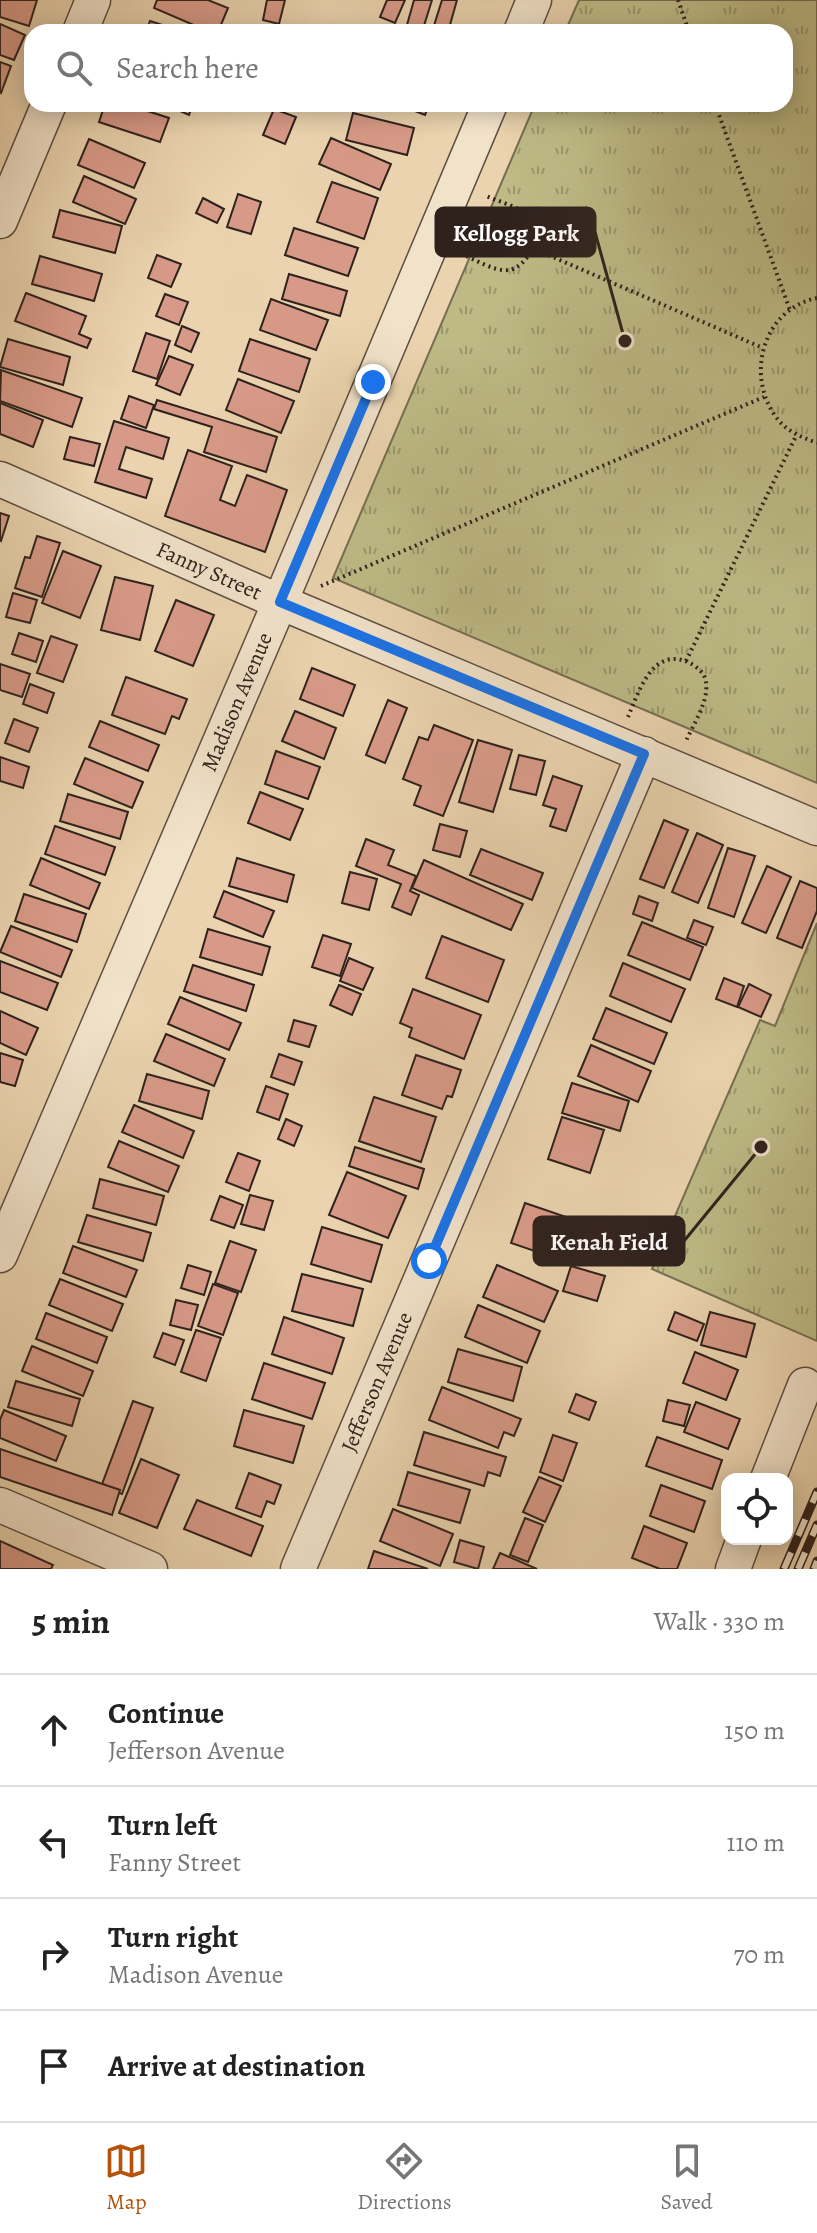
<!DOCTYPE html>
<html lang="en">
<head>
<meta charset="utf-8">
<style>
	:root { --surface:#fff; --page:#f2f2f2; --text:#222; --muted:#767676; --line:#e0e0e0; --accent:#b45309 }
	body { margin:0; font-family:Alegreya,serif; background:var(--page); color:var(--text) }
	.controls { position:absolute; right:24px; bottom:24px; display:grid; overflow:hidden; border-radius:16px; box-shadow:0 4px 20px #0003 }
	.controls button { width:72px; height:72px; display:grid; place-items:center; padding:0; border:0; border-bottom:2px solid var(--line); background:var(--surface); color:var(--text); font:40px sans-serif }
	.stop { position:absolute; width:24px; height:24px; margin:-18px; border:6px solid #1a73e8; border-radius:50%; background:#fff }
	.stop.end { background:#1a73e8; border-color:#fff; box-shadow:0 2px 8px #0008 }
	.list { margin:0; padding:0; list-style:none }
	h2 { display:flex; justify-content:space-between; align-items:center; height:104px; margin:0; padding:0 32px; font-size:34px }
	h2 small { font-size:26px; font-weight:400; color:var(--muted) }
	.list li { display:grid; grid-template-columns:52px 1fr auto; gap:24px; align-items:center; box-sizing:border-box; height:112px; padding:0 32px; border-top:2px solid var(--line) }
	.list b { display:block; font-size:30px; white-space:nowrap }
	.list p { margin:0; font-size:26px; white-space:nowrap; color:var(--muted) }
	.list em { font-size:26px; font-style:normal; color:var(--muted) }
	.icon { flex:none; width:44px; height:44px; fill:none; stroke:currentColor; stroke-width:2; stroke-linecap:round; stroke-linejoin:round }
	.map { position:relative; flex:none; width:817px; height:1569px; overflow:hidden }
	.search { position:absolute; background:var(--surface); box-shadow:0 4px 20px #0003; left:24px; right:24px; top:24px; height:88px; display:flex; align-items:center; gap:20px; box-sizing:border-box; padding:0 28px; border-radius:24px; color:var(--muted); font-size:30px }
	.sheet { height:552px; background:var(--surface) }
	nav { display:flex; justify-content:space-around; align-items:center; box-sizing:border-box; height:112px; border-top:2px solid var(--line); background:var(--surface); font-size:22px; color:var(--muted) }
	nav a { display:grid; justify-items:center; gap:4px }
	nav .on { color:var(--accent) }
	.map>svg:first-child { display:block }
	.park { fill:url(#park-tufts); stroke:#766e52; stroke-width:2 }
	.building { fill:#d89a88; stroke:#2f221d; stroke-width:2 }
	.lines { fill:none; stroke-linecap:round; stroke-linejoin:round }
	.minor-casing { stroke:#5e4e41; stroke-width:37 }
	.path { stroke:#2f221d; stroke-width:4; stroke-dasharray:2 4; stroke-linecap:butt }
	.minor { stroke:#f1e2ca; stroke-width:34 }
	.rail-casing { stroke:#2f221d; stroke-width:9 }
	.rail { stroke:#f1e2ca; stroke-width:6; stroke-dasharray:18; stroke-linecap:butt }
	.route { stroke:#1a73e8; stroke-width:10 }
	.labels { text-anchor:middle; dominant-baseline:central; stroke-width:8; stroke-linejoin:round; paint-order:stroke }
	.street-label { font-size:22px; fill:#2f221d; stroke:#f1e2ca }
	.leader { fill:none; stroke:#2f221d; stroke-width:3 }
	.callout-dot { fill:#2f221d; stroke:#f1e2ca; stroke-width:3 }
	.callout { fill:#2f221d; stroke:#2f221d; stroke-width:3 }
	.callout-label { font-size:24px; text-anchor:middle; font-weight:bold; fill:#fff }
</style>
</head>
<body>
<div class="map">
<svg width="817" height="1569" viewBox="0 0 817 1569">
	<defs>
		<pattern id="park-tufts" width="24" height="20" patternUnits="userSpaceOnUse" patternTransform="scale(2)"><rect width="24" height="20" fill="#bdba86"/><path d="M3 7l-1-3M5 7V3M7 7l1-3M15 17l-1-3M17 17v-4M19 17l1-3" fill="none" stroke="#9a976d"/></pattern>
	</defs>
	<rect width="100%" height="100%" fill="#ead3ae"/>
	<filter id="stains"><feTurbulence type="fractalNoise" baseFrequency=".0025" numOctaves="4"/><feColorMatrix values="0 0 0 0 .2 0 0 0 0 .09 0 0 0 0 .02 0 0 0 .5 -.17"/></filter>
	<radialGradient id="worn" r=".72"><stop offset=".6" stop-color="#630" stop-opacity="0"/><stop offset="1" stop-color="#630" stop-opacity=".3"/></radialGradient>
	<!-- park -->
	<g class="park">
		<path d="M579,0H817V783L333,578L535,104H785V32H565Z"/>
		<path d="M817,923V1341L652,1269L760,1020L775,1026Z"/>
	</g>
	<!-- building -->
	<g class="building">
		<path d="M0,0H37L29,26L0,17Z"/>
		<path d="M157,0H208L228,8L218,32H210L154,8Z"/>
		<path d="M267,0H285L279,24L263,20Z"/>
		<path d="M387,0H405L395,23L380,17Z"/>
		<path d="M414,0H432L422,32H405Z"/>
		<path d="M442,0H457L448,32H432Z"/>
		<path d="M150,21L184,32H146Z"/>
		<path d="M0,24L25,35L14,60L0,55Z"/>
		<path d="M0,62L11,66L1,93L0,92Z"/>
		<path d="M105,104H126L169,118L160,142L99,122Z"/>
		<path d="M164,104H193L189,115Z"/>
		<path d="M397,104H429L425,115Z"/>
		<path d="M274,109L296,117L285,144L263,135Z"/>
		<path d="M353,113L414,128L407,155L346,140Z"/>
		<path d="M331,138L391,164L380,190L319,164Z"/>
		<path d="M89,139L145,163L134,188L78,165Z"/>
		<path d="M84,176L136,199L125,224L73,202Z"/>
		<path d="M332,182L378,198L364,239L317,222Z"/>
		<path d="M238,194L261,202L251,234L227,227Z"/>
		<path d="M203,198L224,209L217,223L196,213Z"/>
		<path d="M60,210L122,226L115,253L53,237Z"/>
		<path d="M294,228L358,248L348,276L285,255Z"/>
		<path d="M157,255L181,264L171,287L148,278Z"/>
		<path d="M40,256L102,274L94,301L32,284Z"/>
		<path d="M289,274L347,291L340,316L282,299Z"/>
		<path d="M26,293L86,316L79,334L91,339L87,348L15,321Z"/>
		<path d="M165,294L188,302L179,325L156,316Z"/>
		<path d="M271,299L328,320L316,350L260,330Z"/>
		<path d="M182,326L199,333L191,352L175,345Z"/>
		<path d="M146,333L170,341L157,379L133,371Z"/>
		<path d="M8,339L70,357L63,385L0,367Z"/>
		<path d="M250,339L310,359L299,392L239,371Z"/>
		<path d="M169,356L193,365L180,395L156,385Z"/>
		<path d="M1,370L82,398L72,427L0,401Z"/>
		<path d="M238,379L294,401L281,433L226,410Z"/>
		<path d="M129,396L154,405L146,428L121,419Z"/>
		<path d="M157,400L277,437L266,472L204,452L212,427L154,409Z"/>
		<path d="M0,403L43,420L33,447L0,434Z"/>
		<path d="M114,421L169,438L163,459L126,447L119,469L152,479L146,498L95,482Z"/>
		<path d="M70,437L100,444L94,466L64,459Z"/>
		<path d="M188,450L232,466L220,500L235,506L247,475L287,490L265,552L165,516Z"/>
		<path d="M0,513L9,516L1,541L0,540Z"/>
		<path d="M37,536L60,543L42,597L15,588L25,557L30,558Z"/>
		<path d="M63,551L101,566L80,618L42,603Z"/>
		<path d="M115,577L153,586L140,640L101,630Z"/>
		<path d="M13,593L37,600L30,623L6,617Z"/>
		<path d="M176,600L214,615L193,666L155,651Z"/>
		<path d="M19,633L43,641L36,662L12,654Z"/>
		<path d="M51,636L77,645L63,682L37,673Z"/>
		<path d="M0,664L30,674L22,697L0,690Z"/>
		<path d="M312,668L355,685L343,716L300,699Z"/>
		<path d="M126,677L187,699L179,719L172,716L165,734L112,715Z"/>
		<path d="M30,684L54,693L47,713L23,704Z"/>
		<path d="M388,700L407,708L385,763L366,755Z"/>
		<path d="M295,711L336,728L324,759L282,741Z"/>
		<path d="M14,719L38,728L29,752L5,743Z"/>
		<path d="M100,721L159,745L148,771L89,747Z"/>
		<path d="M434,725L473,740L443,816L414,805L421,786L403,779L419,737L428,740Z"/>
		<path d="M478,740L512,750L493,812L459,802Z"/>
		<path d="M276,751L320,767L308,799L265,784Z"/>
		<path d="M519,755L545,761L536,795L510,789Z"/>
		<path d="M0,757L29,767L23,788L0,781Z"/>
		<path d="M85,758L143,782L132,808L74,784Z"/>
		<path d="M553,776L582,786L566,831L550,826L556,809L543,805Z"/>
		<path d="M260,792L303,809L290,840L248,823Z"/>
		<path d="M68,794L128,812L120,839L60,821Z"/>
		<path d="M664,820L688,830L664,888L640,879Z"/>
		<path d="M440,824L467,831L460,857L433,850Z"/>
		<path d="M55,826L115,847L105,875L45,854Z"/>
		<path d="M697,833L723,845L698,903L672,892Z"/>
		<path d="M366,839L394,850L388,865L416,876L410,891L419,895L411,915L392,907L401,884L356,866Z"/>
		<path d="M728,848L755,856L734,917L708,908Z"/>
		<path d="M481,849L543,873L532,900L470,875Z"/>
		<path d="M41,858L100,883L89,909L30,885Z"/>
		<path d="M237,858L294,875L287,902L229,886Z"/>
		<path d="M424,860L523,904L511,930L412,888Z"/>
		<path d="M767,866L791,877L766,933L742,923Z"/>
		<path d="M350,872L377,879L369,910L342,903Z"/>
		<path d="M800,881L817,888V911L802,948L777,938Z"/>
		<path d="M224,891L274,911L263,937L214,917Z"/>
		<path d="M24,894L86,914L77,942L15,921Z"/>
		<path d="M639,896L658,903L652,921L633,914Z"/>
		<path d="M694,920L713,927L706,945L687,938Z"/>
		<path d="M642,922L703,947L690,980L628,955Z"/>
		<path d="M11,926L72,950L61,977L0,952Z"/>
		<path d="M208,929L270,947L262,975L200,957Z"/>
		<path d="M323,935L351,944L340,976L312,967Z"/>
		<path d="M442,936L504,960L488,1002L426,978Z"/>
		<path d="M349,958L373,968L363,990L340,981Z"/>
		<path d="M0,961L58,983L47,1010L0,992Z"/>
		<path d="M623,963L685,989L671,1022L610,996Z"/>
		<path d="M193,965L254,985L246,1011L184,991Z"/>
		<path d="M724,978L744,986L737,1007L716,999Z"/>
		<path d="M749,984L771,995L761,1017L738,1007Z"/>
		<path d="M339,985L361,994L352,1015L330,1005Z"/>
		<path d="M413,989L481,1015L464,1059L409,1037L412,1028L400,1023Z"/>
		<path d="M180,997L241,1023L229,1050L168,1024Z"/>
		<path d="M606,1008L667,1033L654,1064L593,1039Z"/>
		<path d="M0,1011L38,1028L26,1055L0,1043Z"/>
		<path d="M294,1020L316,1026L309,1047L288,1041Z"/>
		<path d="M166,1034L225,1059L214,1086L154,1061Z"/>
		<path d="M591,1045L651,1071L638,1102L578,1076Z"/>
		<path d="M0,1053L23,1060L15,1086L0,1082Z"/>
		<path d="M279,1054L302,1062L294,1085L271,1077Z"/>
		<path d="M416,1055L461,1070L452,1097L447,1096L442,1109L402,1095Z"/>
		<path d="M147,1074L209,1091L202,1119L139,1101Z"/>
		<path d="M572,1083L629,1101L620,1131L562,1113Z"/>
		<path d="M266,1086L288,1094L279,1120L257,1112Z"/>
		<path d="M374,1097L436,1117L421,1162L359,1141Z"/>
		<path d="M134,1105L194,1131L183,1158L122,1132Z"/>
		<path d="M562,1117L604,1130L590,1173L548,1159Z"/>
		<path d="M286,1119L302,1126L294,1146L278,1139Z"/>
		<path d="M119,1141L179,1166L168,1192L108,1167Z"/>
		<path d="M355,1147L424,1169L418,1189L349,1166Z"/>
		<path d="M238,1153L260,1161L249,1191L226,1182Z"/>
		<path d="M347,1172L406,1196L388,1238L329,1215Z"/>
		<path d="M100,1179L164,1196L156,1225L93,1208Z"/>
		<path d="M250,1195L273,1201L264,1230L241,1224Z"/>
		<path d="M220,1196L243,1205L234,1228L211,1220Z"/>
		<path d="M525,1203L581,1222L567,1262L511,1243Z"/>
		<path d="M87,1215L151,1233L143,1261L78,1242Z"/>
		<path d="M322,1227L382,1245L371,1282L311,1264Z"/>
		<path d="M230,1241L256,1250L241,1292L215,1283Z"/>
		<path d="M73,1246L137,1270L126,1297L63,1273Z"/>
		<path d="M188,1265L211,1272L204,1295L181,1288Z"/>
		<path d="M497,1265L558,1291L544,1322L483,1297Z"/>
		<path d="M571,1266L605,1276L597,1301L563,1291Z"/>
		<path d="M302,1274L363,1289L353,1326L292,1311Z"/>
		<path d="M60,1279L123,1304L112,1331L49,1305Z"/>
		<path d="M213,1284L238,1293L223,1335L198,1326Z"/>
		<path d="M176,1300L198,1305L191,1330L170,1325Z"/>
		<path d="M478,1305L540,1331L527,1363L465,1337Z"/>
		<path d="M675,1312L704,1324L697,1341L668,1330Z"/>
		<path d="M710,1312L755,1324L746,1357L701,1345Z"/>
		<path d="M46,1313L107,1337L97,1363L36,1339Z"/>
		<path d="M284,1317L344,1338L332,1374L272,1354Z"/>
		<path d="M196,1330L221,1338L206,1381L181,1372Z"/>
		<path d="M163,1333L184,1340L175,1365L154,1357Z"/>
		<path d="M32,1346L93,1371L83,1396L22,1371Z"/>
		<path d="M458,1349L522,1367L513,1401L448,1382Z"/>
		<path d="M695,1352L738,1370L726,1400L683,1383Z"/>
		<path d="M264,1363L325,1383L312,1419L252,1399Z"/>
		<path d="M16,1381L80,1399L72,1426L8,1407Z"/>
		<path d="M442,1387L521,1419L514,1436L504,1432L498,1448L429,1420Z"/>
		<path d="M576,1394L596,1402L589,1420L569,1412Z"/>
		<path d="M668,1400L690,1405L684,1426L663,1421Z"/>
		<path d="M133,1401L153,1408L122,1494L101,1487Z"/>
		<path d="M696,1402L740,1419L728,1449L684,1432Z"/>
		<path d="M4,1410L66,1436L56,1461L0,1438V1420Z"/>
		<path d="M244,1410L304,1426L293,1463L234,1446Z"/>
		<path d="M424,1432L506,1457L500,1476L488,1472L484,1486L414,1465Z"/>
		<path d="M553,1435L577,1443L563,1481L540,1472Z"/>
		<path d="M657,1437L722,1460L712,1489L646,1466Z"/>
		<path d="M0,1449L120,1490L112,1515L0,1477Z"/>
		<path d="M141,1459L179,1475L157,1528L119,1513Z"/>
		<path d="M408,1472L470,1490L460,1523L398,1505Z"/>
		<path d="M249,1473L281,1485L274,1504L267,1501L261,1517L236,1508Z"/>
		<path d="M539,1477L561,1486L545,1522L523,1512Z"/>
		<path d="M661,1485L705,1501L694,1532L650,1516Z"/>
		<path d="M197,1500L263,1526L251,1556L184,1529Z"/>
		<path d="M393,1509L453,1534L440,1566L380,1541Z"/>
		<path d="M525,1518L543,1525L528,1562L510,1555Z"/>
		<path d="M644,1526L687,1543L677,1569H660L632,1558Z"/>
		<path d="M460,1540L484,1547L478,1569L454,1562Z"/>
		<path d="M0,1541L53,1565L51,1569H0Z"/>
		<path d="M374,1551L428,1569H368Z"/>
		<path d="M500,1553L537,1569H493Z"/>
	</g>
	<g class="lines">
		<defs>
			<g id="minor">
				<path d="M80,32L93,0"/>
				<path d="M521,32L534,0"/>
				<path d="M0,221L49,104"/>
				<path d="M0,479L280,602L817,828"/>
				<path d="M0,1255L280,602L490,104"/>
				<path d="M768,1479L805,1385"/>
				<path d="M0,1505L150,1569"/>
				<path d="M298,1569L644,754"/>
				<path d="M733,1569L744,1539"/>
			</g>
		</defs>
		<!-- minor casing -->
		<use href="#minor" class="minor-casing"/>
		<!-- path -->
		<g class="path">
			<path d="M678,0L689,32"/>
			<path d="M715,104L790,310"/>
			<path d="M532,248L763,348"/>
			<path d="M461,254C475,259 494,272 509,270C528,267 544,234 531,219C521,207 500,202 486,196"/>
			<path d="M817,298C763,309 745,375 776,417C786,431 801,437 817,443"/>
			<path d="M321,586L764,397"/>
			<path d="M686,661L796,436"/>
			<path d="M628,717C639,691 653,645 690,663C697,667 705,673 706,682C709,701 693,725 686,741"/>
		</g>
		<!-- minor -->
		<use href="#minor" class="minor"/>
		<defs>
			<g id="rail">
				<path d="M784,1569L817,1492"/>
				<path d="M798,1569L817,1525"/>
				<path d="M814,1569L817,1561"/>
			</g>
		</defs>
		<!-- rail casing -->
		<use href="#rail" class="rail-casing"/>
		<!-- rail -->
		<use href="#rail" class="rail"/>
	</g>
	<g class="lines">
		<!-- route -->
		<path class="route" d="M373,382L280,602L644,754L429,1261"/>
	</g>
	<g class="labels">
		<!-- street labels -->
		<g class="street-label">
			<text transform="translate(209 571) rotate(24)">Fanny Street</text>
			<text transform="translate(237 702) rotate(-67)">Madison Avenue</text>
			<text transform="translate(377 1382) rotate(-67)">Jefferson Avenue</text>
		</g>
	</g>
	<!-- callouts -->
	<path class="leader" d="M625 341L595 232M761 1147L684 1241"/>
	<g class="callout-dot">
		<circle cx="625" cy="341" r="8"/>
		<circle cx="761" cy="1147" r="8"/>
	</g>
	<g class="callout">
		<rect x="436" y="208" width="159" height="48" rx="8"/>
		<rect x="534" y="1217" width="150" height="48" rx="8"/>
	</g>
	<g class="callout-label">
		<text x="516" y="241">Kellogg Park</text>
		<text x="609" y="1250">Kenah Field</text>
	</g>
	<rect width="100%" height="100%" filter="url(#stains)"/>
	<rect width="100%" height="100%" fill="url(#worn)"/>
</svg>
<div class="controls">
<button><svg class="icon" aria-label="locate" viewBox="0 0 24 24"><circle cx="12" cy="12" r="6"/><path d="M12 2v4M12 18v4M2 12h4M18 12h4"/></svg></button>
</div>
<div class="stop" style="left:429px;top:1261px"></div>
<div class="stop end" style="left:373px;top:382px"></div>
<div class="search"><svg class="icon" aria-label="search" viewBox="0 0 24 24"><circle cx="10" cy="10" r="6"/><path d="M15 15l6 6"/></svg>Search here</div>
</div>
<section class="sheet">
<h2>5 min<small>Walk · 330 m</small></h2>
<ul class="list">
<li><svg class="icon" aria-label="ahead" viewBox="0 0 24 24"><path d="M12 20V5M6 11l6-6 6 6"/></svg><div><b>Continue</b><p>Jefferson Avenue</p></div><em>150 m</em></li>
<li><svg class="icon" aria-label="left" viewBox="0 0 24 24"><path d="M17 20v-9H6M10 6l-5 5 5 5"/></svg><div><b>Turn left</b><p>Fanny Street</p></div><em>110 m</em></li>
<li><svg class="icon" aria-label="right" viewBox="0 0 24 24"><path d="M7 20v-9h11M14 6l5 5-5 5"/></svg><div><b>Turn right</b><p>Madison Avenue</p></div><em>70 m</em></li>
<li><svg class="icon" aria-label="arrive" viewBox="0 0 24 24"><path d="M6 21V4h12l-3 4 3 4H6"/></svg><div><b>Arrive at destination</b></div></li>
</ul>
</section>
<nav>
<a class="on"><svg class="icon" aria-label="map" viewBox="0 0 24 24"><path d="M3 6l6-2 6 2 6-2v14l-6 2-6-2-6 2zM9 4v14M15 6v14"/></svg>Map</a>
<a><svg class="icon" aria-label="directions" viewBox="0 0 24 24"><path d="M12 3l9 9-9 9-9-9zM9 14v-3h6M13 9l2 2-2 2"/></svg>Directions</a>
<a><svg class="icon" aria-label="saved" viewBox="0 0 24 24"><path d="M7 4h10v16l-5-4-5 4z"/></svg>Saved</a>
</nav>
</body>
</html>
